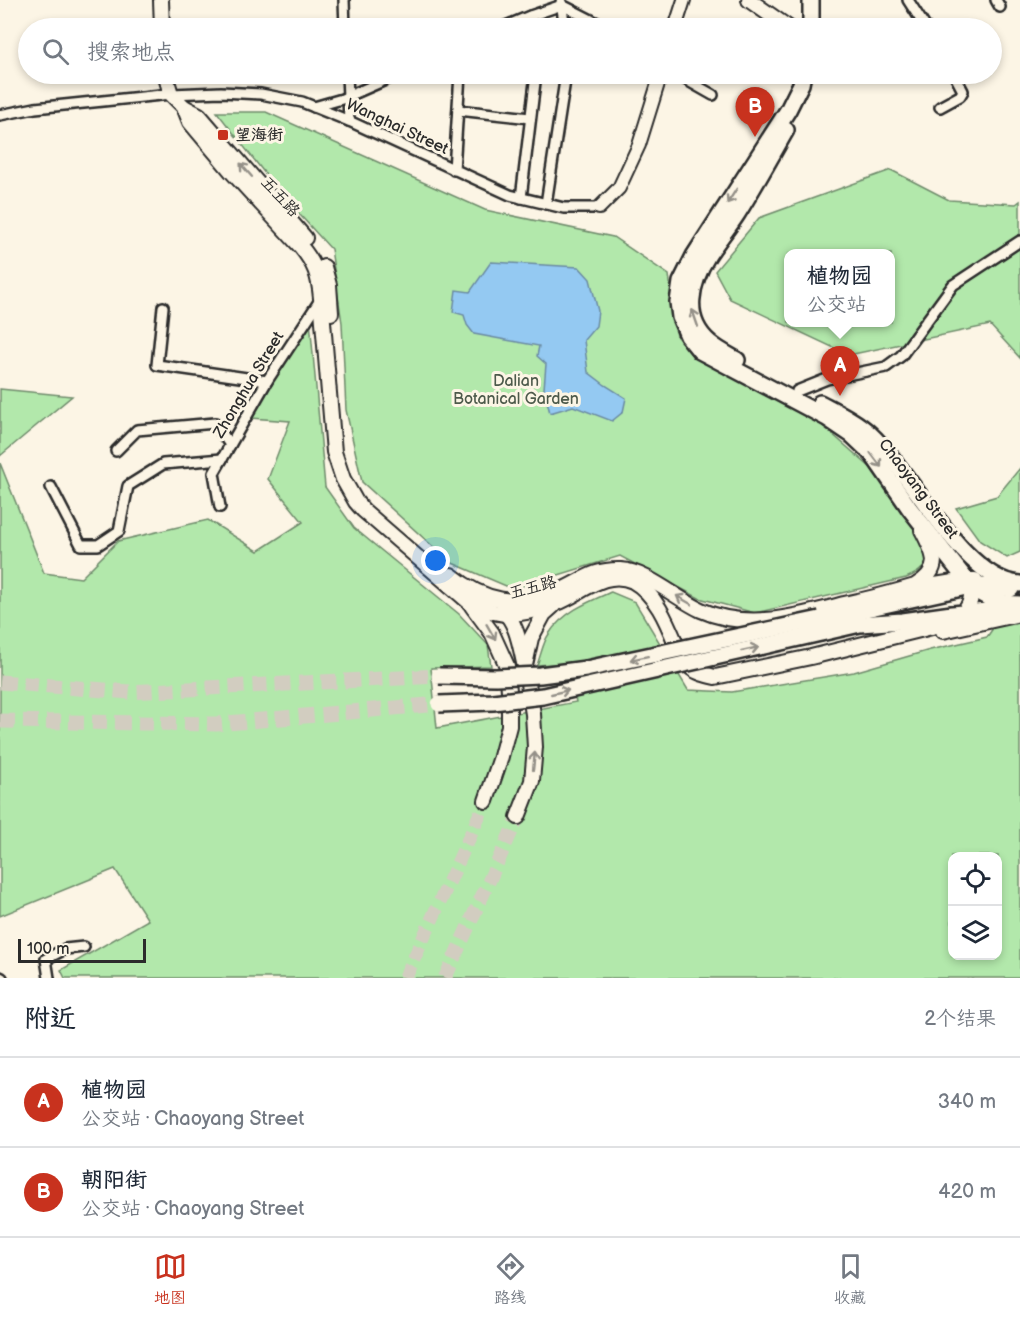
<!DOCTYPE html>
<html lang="zh">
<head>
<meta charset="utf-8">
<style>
	:root { --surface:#fff; --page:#f6f6f7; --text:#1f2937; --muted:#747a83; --line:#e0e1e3; --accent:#c8321e }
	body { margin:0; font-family:"Balsamiq Sans","LXGW WenKai TC",sans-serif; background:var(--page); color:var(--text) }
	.controls { position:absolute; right:18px; bottom:18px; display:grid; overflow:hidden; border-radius:12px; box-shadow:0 3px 9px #0003 }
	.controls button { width:54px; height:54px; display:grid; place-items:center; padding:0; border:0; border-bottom:2px solid var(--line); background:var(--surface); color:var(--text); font:30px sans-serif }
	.scale { position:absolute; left:18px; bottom:15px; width:128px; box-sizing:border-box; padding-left:6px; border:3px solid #2b2b2b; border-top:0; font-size:16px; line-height:21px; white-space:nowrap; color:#2b2b2b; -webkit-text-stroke:4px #fcf5e5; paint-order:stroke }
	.you { position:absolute; left:436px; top:561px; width:21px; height:21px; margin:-15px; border:4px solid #fff; border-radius:50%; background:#1a73e8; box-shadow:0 0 0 9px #1a73e833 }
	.badge { display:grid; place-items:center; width:39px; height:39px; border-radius:50%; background:var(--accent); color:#fff; font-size:20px; font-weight:700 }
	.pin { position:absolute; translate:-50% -50px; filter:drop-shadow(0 2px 3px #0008) }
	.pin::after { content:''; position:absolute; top:32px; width:21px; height:18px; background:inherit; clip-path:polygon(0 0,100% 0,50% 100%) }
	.popup { position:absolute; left:784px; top:249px; width:111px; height:78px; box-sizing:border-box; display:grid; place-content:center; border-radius:12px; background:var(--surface); filter:drop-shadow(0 2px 4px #0005); font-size:20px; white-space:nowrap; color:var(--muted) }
	.popup b { font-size:22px; color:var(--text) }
	.popup::after { content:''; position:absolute; left:50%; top:100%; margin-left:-12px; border:12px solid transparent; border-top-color:var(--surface) }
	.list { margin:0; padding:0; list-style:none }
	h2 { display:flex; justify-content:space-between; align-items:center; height:78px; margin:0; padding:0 24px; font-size:26px }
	h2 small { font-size:20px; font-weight:400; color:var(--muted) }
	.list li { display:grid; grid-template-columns:39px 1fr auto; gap:18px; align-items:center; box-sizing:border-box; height:90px; padding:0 24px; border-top:2px solid var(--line) }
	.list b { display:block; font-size:22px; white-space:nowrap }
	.list p { margin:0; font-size:20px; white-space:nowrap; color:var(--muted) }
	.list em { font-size:20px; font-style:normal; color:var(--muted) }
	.icon { flex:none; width:33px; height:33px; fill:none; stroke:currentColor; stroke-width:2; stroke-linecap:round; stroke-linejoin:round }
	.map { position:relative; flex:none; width:1020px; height:978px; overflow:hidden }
	.search { position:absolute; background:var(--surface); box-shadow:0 3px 9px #0003; left:18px; right:18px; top:18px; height:66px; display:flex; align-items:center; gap:15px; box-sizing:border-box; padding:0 21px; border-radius:33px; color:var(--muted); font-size:22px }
	.sheet { height:258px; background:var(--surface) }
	nav { display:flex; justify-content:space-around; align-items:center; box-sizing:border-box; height:84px; border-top:2px solid var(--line); background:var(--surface); font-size:16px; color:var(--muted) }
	nav a { display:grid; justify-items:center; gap:3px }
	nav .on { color:var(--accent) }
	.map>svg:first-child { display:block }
	.green { fill:#b2e8ab; stroke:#6e8a6b; stroke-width:1.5; fill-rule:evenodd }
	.water { fill:#94c9f2; stroke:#6a8aa2; stroke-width:1.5 }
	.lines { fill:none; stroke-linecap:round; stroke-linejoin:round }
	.secondary-tunnel { stroke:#d2cdc0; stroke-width:14; stroke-dasharray:14 7; stroke-linecap:butt }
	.primary-tunnel { stroke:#d2cdc0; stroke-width:15; stroke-dasharray:15 8; stroke-linecap:butt }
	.minor-casing { stroke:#2b2b2b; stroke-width:14 }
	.tertiary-casing { stroke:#2b2b2b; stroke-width:16 }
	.secondary-casing { stroke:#2b2b2b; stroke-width:18 }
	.primary-casing { stroke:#2b2b2b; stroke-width:20 }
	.minor { stroke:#fcf5e5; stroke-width:9 }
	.tertiary { stroke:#fcf5e5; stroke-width:12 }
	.secondary { stroke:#fcf5e5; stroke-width:14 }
	.primary { stroke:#fcf5e5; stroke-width:15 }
	.primary-bridge-casing { stroke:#2b2b2b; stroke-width:20; stroke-linecap:butt }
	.primary-bridge { stroke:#fcf5e5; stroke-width:15 }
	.oneway { stroke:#949088 }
	.poi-dot { fill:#c8321e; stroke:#fcf5e5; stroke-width:2 }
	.labels { text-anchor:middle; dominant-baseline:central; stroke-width:6; stroke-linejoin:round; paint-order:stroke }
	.street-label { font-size:16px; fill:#2b2b2b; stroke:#fcf5e5 }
	.poi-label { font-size:16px; font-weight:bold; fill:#2b2b2b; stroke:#fcf5e5; text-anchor:start }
	.park-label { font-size:16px; fill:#4d5a4b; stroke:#fcf5e5 }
</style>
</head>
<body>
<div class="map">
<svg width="1020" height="978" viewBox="0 0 1020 978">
	<rect width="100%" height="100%" fill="#fcf5e5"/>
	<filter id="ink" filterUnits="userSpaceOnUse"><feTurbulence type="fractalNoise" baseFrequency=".0167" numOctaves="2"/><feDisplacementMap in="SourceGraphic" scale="12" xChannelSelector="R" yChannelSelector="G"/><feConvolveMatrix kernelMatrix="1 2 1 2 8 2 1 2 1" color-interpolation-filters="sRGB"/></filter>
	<g filter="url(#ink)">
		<!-- green -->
		<g class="green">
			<path d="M217,112H266L485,210L613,237L669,275L677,337L700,361L815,419L871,468L923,539C932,560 927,570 906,578L755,613L699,598L620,556L513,589L450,562L362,482L346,410L342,323L331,249L280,193Z"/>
			<path d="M891,170L949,200L1016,204L1020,201V358L990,325L849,355L730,299L715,271L759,218ZM789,254H891V322H789Z"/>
			<path d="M310,321L325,487L354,528L459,614L488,645L491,666L431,668L437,728L576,702L567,663L537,665C541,655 543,642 549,634C563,612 588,602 611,592L635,602L688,690L732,692L854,672L930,650L987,637L1002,615L1020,614V978H65L61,970L148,920L115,869L0,916V463L44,573L81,578L118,541L208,520L258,551L303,522L268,479L290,421L251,418ZM952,856H998V956H952Z"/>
			<path d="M0,389L72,396L0,456Z"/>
			<path d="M1020,468V552L1007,558L980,541L956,508L997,496Z"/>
		</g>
		<!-- water -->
		<path class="water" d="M491,262L579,267L590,279L598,311L596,326L584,340L588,372L605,385L626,398L623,412L612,421L573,406L550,413L544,389L546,364L537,356L539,346L474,334L467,325L464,315L453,312L456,290L470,292Z"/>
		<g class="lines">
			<!-- secondary-tunnel -->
			<g class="secondary-tunnel">
				<path d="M405,978L486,801"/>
				<path d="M445,978L518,817"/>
			</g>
			<!-- primary-tunnel -->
			<g class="primary-tunnel">
				<path d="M0,682L130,692L439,676"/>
				<path d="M0,721L216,724L439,704"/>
			</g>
			<defs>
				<g id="minor">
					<path d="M344,0L345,28"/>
					<path d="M908,0L926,28"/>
					<path d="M996,0L1000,7"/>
					<path d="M561,2L565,28"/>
					<path d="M530,16L533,28"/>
					<path d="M501,28L530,16L562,5L607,28"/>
					<path d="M347,74L349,121"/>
					<path d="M676,74L713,95"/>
					<path d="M314,107L342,99L399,74"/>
					<path d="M940,107L960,96L963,91L954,74"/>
					<path d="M458,110L530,118"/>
					<path d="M0,115L35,108L171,94L221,92L261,94L302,102L349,121L510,195L564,208H599"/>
					<path d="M454,170L460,74"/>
					<path d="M521,198L536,74"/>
					<path d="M546,204L566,74"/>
					<path d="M163,307L157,365L267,381"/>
					<path d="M797,391L827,379L886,367L901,356L953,285L1020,241"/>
					<path d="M116,451L137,430L215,423L230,445"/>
					<path d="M51,487L81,545H98L119,531L128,486L163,464L222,459"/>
					<path d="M220,507L214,473L267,381L322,297"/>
					<path d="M0,977L2,978"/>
					<path d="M49,978L46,959L65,949L84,947"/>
				</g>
				<g id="tertiary">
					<path d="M675,28L684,0"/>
					<path d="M599,208L619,188L639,145L661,74"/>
				</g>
				<g id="secondary">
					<path d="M161,0L162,28"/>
					<path d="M749,0L789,28"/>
					<path d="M165,74L171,94L184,107L199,115L305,238"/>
					<path d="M184,107L190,122L232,172L301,247C315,264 319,276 321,298L334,452L343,479L356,502L363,510L469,602C481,608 494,614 508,614C524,614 542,609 557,603C581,594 605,568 633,581C655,593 667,622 676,644C679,651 683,662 690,667C697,673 706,675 715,677L811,657L952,622C966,612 973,604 971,586"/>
					<path d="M324,267L329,285L331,313"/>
					<path d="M451,575C484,602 517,608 557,592C582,582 591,569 621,570C646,571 677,599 701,610C748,631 798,616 844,604C868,599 892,593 915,586C943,569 935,555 922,530"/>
					<path d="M917,588L966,580H975"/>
					<path d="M472,606L492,633L507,666L509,691V726L500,760L486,801"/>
					<path d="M502,610C517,622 520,646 524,663"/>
					<path d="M943,631L1020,614"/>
					<path d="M518,817L532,781L535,747L533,714L525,665L531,638L544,614L553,606"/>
				</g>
				<g id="primary">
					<path d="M811,0V28"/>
					<path d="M803,74L801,84L788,110L694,256L681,282L678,302L680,317L688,336L700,351L827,418L852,435L872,454L910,509L971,586C986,599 1000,604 1020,604"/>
					<path d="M737,360C728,355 718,350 710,343C681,319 691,282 708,255C717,241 728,228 737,214C754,187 770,158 786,130"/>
					<path d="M820,403C837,412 856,421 870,434C911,471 963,581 1020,584"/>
					<path d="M820,619L971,586H993L1011,589"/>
					<path d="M821,633L860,624L902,621L952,614L1011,609"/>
				</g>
			</defs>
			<!-- minor casing -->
			<use href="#minor" class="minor-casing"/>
			<!-- tertiary casing -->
			<use href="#tertiary" class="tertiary-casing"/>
			<!-- secondary casing -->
			<use href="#secondary" class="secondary-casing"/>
			<!-- primary casing -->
			<use href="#primary" class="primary-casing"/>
			<!-- minor -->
			<use href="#minor" class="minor"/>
			<!-- tertiary -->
			<use href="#tertiary" class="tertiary"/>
			<!-- secondary -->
			<use href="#secondary" class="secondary"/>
			<!-- primary -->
			<use href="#primary" class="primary"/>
			<defs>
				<g id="primary-bridge">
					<path d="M439,676L496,677L540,675L586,669L820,619"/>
					<path d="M439,704L493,702L543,696L821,633"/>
				</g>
			</defs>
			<!-- primary-bridge casing -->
			<use href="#primary-bridge" class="primary-bridge-casing"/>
			<!-- primary-bridge -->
			<use href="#primary-bridge" class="primary-bridge"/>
		</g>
		<!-- one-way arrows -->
		<defs><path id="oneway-shaft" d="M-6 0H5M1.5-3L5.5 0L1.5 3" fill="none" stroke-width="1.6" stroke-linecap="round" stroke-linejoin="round" transform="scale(1.5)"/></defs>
		<g class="oneway">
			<use href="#oneway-shaft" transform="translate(246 170) rotate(-131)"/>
			<use href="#oneway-shaft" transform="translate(732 196) rotate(123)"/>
			<use href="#oneway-shaft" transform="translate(695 318) rotate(-109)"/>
			<use href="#oneway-shaft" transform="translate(876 460) rotate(53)"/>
			<use href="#oneway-shaft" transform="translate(684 600) rotate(-150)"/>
			<use href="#oneway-shaft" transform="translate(491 632) rotate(60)"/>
			<use href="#oneway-shaft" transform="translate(750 649) rotate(-13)"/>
			<use href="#oneway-shaft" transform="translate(639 658) rotate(168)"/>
			<use href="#oneway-shaft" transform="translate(560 692) rotate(-13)"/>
			<use href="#oneway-shaft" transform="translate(534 761) rotate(-84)"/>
		</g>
	</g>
	<!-- markers -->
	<rect class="poi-dot" x="217" y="129" width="12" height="12" rx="3"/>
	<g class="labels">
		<!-- street labels -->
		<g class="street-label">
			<text transform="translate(397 127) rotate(25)">Wanghai Street</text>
			<text transform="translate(280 197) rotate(47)">五五路</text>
			<text transform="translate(249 385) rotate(-59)">Zhonghua Street</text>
			<text transform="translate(918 489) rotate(53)">Chaoyang Street</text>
			<text transform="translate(533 588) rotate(-15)">五五路</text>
		</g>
		<!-- poi labels -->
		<g class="poi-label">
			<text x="235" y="135">望海街</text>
		</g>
		<!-- park labels -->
		<g class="park-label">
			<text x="516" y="381">Dalian<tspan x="516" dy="18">Botanical Garden</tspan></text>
		</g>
	</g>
</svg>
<div class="controls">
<button><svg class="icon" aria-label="locate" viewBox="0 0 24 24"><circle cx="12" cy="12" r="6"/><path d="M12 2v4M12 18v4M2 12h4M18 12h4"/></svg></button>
<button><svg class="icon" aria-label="layers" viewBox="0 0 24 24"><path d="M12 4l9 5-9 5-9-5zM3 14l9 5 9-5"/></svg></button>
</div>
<div class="scale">100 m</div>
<div class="you"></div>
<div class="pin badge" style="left:840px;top:396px">A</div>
<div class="popup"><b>植物园</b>公交站</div>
<div class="pin badge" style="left:755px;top:137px">B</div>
<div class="search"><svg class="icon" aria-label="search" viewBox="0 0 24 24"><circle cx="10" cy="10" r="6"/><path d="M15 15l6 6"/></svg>搜索地点</div>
</div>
<section class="sheet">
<h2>附近<small>2个结果</small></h2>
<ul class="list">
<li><span class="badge">A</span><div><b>植物园</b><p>公交站 · Chaoyang Street</p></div><em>340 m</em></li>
<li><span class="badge">B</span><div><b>朝阳街</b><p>公交站 · Chaoyang Street</p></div><em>420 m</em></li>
</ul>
</section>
<nav>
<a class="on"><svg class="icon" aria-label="map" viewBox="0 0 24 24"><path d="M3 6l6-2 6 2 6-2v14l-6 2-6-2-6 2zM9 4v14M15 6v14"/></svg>地图</a>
<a><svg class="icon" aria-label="directions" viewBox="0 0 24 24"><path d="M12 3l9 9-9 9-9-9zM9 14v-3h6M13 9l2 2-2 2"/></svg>路线</a>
<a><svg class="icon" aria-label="saved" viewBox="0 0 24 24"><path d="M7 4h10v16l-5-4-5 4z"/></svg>收藏</a>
</nav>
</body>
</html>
